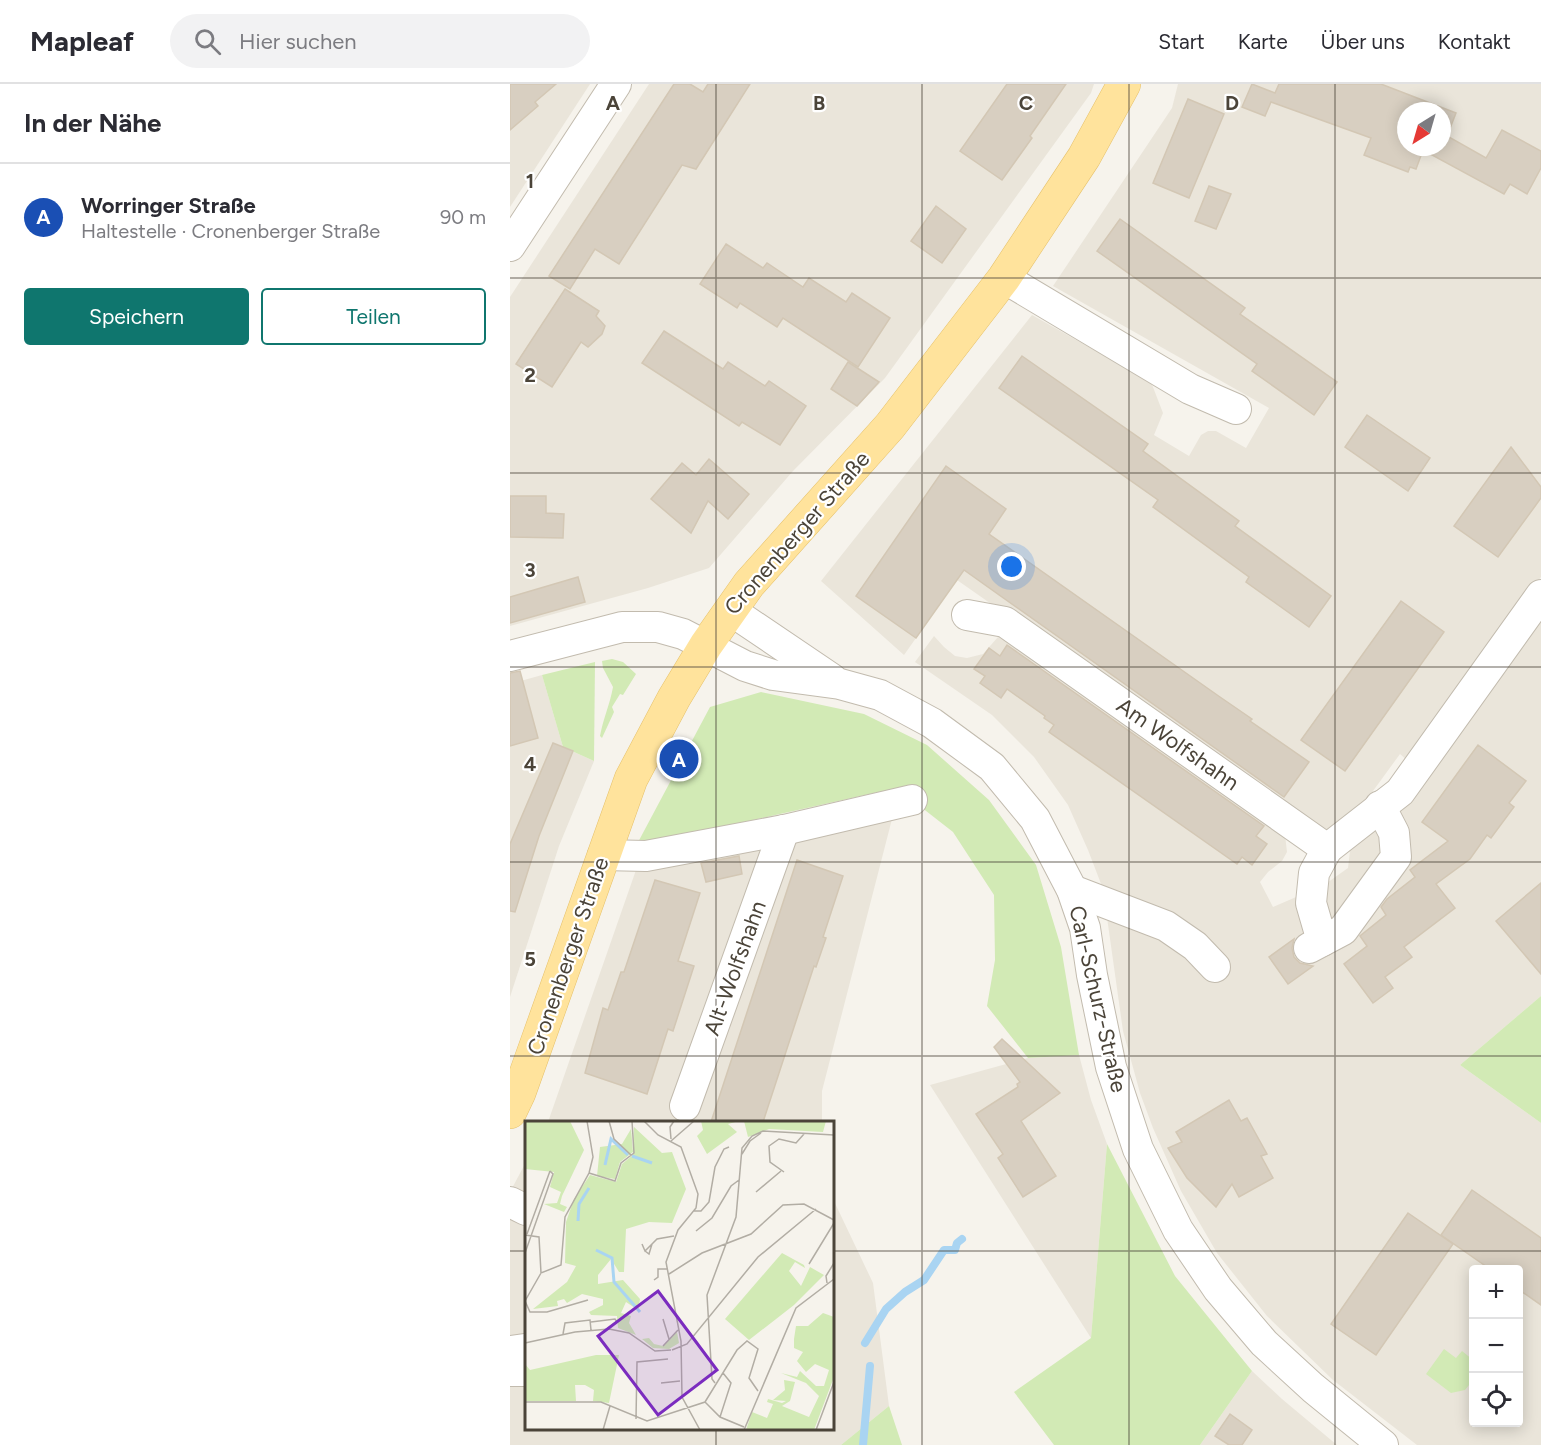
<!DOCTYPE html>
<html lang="de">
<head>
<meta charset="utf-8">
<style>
	:root { --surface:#fff; --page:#f2f2f3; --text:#2b2b33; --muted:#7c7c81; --line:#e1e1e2; --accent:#0f766e }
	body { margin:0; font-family:Figtree,sans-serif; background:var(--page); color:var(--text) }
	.controls { position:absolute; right:18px; bottom:18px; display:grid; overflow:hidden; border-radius:6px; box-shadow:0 3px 15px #0003 }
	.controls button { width:54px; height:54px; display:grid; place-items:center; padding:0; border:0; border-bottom:2px solid var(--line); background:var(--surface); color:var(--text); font:30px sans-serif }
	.compass { position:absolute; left:887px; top:18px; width:54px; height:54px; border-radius:50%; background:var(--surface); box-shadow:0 3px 15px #0003; rotate:217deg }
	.you { position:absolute; left:502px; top:483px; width:21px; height:21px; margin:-15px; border:4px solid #fff; border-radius:50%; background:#1a73e8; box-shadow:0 0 0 9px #1a73e833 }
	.badge { display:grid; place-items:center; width:39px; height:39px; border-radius:50%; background:var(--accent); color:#fff; font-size:20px; font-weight:700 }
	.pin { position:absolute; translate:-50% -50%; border:3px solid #fff; box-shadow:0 2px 6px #0006 }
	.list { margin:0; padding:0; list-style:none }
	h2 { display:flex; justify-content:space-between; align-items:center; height:78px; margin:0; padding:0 24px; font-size:26px }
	h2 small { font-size:20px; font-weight:400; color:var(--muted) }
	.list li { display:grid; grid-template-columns:39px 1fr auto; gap:18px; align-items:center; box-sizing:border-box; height:108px; padding:0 24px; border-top:2px solid var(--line) }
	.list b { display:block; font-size:22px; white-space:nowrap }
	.list p { margin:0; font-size:20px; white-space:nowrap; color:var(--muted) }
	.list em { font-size:20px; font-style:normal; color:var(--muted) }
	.actions { display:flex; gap:12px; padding:18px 24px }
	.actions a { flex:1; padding:14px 0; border:2px solid var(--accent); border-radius:6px; text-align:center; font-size:21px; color:var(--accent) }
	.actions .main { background:var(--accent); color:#fff }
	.icon { flex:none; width:33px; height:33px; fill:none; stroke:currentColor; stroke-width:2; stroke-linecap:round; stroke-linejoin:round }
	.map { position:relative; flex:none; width:1031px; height:1361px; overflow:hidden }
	header { display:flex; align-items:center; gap:36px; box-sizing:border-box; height:84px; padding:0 30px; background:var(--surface); border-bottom:2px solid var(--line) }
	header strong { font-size:28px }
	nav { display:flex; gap:33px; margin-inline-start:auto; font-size:21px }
	.search { width:420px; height:54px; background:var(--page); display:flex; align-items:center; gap:15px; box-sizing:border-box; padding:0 21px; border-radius:33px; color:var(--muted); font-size:22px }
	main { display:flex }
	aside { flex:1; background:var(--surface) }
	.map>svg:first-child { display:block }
	.residential { fill:#eae5da; fill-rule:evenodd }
	.green { fill:#d2eab5 }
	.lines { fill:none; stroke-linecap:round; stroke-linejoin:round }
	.stream { stroke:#a9d4f2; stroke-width:8 }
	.building { fill:#d8cfc1; stroke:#d3c7b4; stroke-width:1.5; fill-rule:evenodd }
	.minor-casing { stroke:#c2bbae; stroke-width:32 }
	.major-casing { stroke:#e6c16a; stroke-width:34 }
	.minor { stroke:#fff; stroke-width:30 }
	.major { stroke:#ffe39c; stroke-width:33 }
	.grid { fill:none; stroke:#4b4439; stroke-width:1.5; stroke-opacity:0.55 }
	.labels { text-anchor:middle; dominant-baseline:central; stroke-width:4.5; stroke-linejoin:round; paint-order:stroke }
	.street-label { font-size:22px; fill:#4b4439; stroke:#fff }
	.inset-river { fill:none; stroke:#a9d4f2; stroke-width:3 }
	.inset-road { fill:none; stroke:#b2ada4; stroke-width:1.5 }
	.view { fill:#7b2cbf; fill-opacity:0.15; stroke:#7b2cbf; stroke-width:3 }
	.inset-edge { fill:none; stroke:#4b4439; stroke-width:3 }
	.grid-label { font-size:20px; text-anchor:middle; font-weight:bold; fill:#4b4439; stroke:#fff; stroke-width:4.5; stroke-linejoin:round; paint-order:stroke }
</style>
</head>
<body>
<header>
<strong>Mapleaf</strong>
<div class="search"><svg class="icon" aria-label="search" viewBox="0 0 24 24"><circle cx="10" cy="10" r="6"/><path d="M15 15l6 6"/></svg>Hier suchen</div>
<nav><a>Start</a><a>Karte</a><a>Über uns</a><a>Kontakt</a></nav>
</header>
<main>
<aside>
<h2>In der Nähe<small></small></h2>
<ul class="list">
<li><span class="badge" style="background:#1a4fb4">A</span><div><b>Worringer Straße</b><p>Haltestelle · Cronenberger Straße</p></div><em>90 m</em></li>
</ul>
<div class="actions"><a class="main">Speichern</a><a>Teilen</a></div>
</aside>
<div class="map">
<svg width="1031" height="1361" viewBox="0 0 1031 1361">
	<rect width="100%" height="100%" fill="#f6f3ec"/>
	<!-- residential -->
	<g class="residential">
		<path d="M0,0H80L0,123Z"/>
		<path d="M139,0H584L581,9L375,294L283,387L199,484L138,504L0,542V213Z"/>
		<path d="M668,0H1031V493L898,677L890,670L863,707L834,739L823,745H806L796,741L447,496L394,571L311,497L522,231L641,298L653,329L644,351L679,372L691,351L698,347H706L736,364L759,324L543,202L662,24ZM896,27H932V63H896Z"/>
		<path d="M1031,534V912L950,981L1031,1039V1361H907L823,1296L757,1232L707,1169L671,1107L643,1044L630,1009L613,947L593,805L578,766L558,721L524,673L482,631L405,578L424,552L434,563L445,572L457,574L473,570L488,553L497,551L775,751L777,768L772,777L758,788L750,798L763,823L814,801L838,784L840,767L888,724L892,726ZM963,1186H1008V1338H963Z"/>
		<path d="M32,591L53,663L84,677L49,762L0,913V600Z"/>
		<path d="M382,735L312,1007V1038H38L126,786Z"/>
		<path d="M569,971L581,1016L597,1060L581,1254L420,1001L518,974Z"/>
		<path d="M16,1078V1344H322L323,1115L363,1199L379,1322L331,1361H0V1108Z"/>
		<path d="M742,1287L772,1315L827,1361H690Z"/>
	</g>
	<!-- green -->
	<g class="green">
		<path d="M102,575L113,578L126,590L113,611L110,610L102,623L104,628L92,654L90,652C93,635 100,620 103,603L93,584L92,577Z"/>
		<path d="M85,578L84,677L53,663L32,591Z"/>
		<path d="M251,608L354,630L417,661L479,716L526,781L551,863L569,971L518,974L477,922L485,876L484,811L443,748L402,716L373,707L126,762L200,623Z"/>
		<path d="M1031,912V1039L950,981Z"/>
		<path d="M597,1060L665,1192L742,1287L690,1361H544L504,1308L581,1254Z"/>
		<path d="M934,1265L946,1274L952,1267L963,1276V1296L955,1306L941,1309L916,1290Z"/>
		<path d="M379,1322L392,1361H331Z"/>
	</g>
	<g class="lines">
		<!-- stream -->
		<g class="stream">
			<path d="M355,1259L376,1225L395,1208L414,1196L434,1166H445L447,1159L452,1155"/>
			<path d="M353,1361L360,1282"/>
		</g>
	</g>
	<!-- building -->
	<g class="building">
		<path d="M0,0H46L25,18L28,22L0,46Z"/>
		<path d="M164,0H180L193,8L198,0H240L186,85L172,81L109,180L85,165L60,205L39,192Z"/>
		<path d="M497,0H556L520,52L522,54L492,96L450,67Z"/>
		<path d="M742,0L765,9L769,0H871L946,29L937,52L976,74L992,46L1031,67V84L1017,110L1000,100L994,110L913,66L906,85L900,83L898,88L854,71L861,54L761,18L755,32L732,23ZM896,27H932V63H896Z"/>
		<path d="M678,15L714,30L679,114L643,99Z"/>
		<path d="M699,102L721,110L706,145L685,137Z"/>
		<path d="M426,122L456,145L432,179L401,157Z"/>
		<path d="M610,135L735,224L730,230L827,298L804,331L742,287L747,280L587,167Z"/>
		<path d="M216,160L253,184L257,179L293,203L299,194L336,218L342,209L380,234L348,283L273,234L267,243L230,219L227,224L190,200Z"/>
		<path d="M55,205L89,227L86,232L95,242L92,250L78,263L71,258L42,303L6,280Z"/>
		<path d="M154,247L213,285L218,278L255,302L259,297L296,322L270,361L232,338L229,342L132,279Z"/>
		<path d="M512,272L638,360L633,367L729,437L725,442L821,512L799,543L736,498L739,493L643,423L648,416L489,304Z"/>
		<path d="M338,278L369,298L347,322L321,305Z"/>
		<path d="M857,331L920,374L898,407L835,363Z"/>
		<path d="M1001,363L1031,403V414L988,473L944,442Z"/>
		<path d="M199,375L239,410L218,435L198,417L181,449L141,415L172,379L186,391Z"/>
		<path d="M436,382L496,425L479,450L710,613L742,635L740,637L799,678L774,713L454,486L406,554L346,512Z"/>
		<path d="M0,412H36V429L54,430L53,454L0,453Z"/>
		<path d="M68,493L75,518L0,539V513Z"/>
		<path d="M891,517L934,548L835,687L791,656Z"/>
		<path d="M497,561L754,742L746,752L757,760L742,781L732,773L727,780L539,648L544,641L534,634L535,632L497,605L491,614L470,599L475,592L464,585L479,564L490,572Z"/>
		<path d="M10,587L28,654L0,662V589Z"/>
		<path d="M43,659L63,667L29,752L5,828L0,827V760Z"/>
		<path d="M968,661L1016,697L999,719L1004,723L981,754L977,751L960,775L926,800L945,824L894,863L902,873L875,893L883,904L863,919L834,880L857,862L850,852L876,831L871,823L877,815L905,793L900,786L938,757L912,738Z"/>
		<path d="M229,772L232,790L196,798L191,779Z"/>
		<path d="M287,776L333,792L313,853L316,854L306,883L304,882L253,1038H201Z"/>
		<path d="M145,796L190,809L168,877L184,882L163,947L158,945L137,1010L75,989L93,924L98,926L111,888H114Z"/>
		<path d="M1031,799V890L986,837Z"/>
		<path d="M784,855L782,864L784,873L790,879L803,882L778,900L759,873Z"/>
		<path d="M492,955L550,1009L511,1037L546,1092L513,1113L488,1074L493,1070L466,1030L508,1003L507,1000L510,998L484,963Z"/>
		<path d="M719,1016L731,1037L737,1034L757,1070L751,1072L763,1094L729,1113L722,1100L706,1123L677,1094L658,1064L672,1058L666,1048Z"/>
		<path d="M962,1106L1031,1154V1221L1008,1205V1185H980L931,1151Z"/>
		<path d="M898,1129L943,1160L866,1271L821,1240Z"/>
		<path d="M720,1330L742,1346L732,1361H719L705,1352Z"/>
	</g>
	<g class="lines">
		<defs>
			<g id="minor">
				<path d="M0,162L106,0"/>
				<path d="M494,194L680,305L726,325"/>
				<path d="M220,526L322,595"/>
				<path d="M457,531L495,538L817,765L890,708L1031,511"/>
				<path d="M0,572L112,543H148L173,550L235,582L263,591L330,600L370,611L422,639L482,683L525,735L562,806L575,844L582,891L601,983L628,1065L668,1146L708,1205L754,1259L803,1304L873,1361"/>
				<path d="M93,771L136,772L274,746L402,716"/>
				<path d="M562,806L656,842L685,862L705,883"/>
				<path d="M812,857L801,819L804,789L817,765"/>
				<path d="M799,864L833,846L886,773L884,749L870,722"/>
				<path d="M175,1022L274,746"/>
				<path d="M0,1118L16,1126"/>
				<path d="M0,1267L16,1265"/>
				<path d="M0,1287H16"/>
			</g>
			<path id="major" d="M0,1028L9,1009L121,695L164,614L196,561L239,500L380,342L494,194L574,73L614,0"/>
		</defs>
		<!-- minor casing -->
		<use href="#minor" class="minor-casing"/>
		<!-- major casing -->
		<use href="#major" class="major-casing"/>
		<!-- minor -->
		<use href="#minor" class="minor"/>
		<!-- major -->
		<use href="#major" class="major"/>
	</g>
	<!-- grid -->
	<path class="grid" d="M206,0V1038M412,0V1361M619,0V1361M825,0V1361M0,194H1031M0,389H1031M0,583H1031M0,778H1031M0,972H1031M0,1167H16M322,1167H1031M206,1344V1361"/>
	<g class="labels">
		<!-- street labels -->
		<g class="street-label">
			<text transform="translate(287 449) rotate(-49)">Cronenberger Straße</text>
			<text transform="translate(668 660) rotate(35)">Am Wolfshahn</text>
			<text transform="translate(58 872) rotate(-71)">Cronenberger Straße</text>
			<text transform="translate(225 884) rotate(-70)">Alt-Wolfshahn</text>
			<text transform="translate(588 915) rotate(77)">Carl-Schurz-Straße</text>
		</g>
	</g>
	<!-- overview -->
	<g transform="translate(15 1037)">
		<rect width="309" height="309" fill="#f6f3ec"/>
		<path d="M0,0H45L59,29L37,75L35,83L42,86L39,91L19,83L32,82L36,71L25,66L29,51L0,48ZM176,0H214L203,3L212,11L182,33L172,15L178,9ZM219,0H301L298,11L244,8L223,16ZM109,6L137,32L147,31L161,68L147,102L124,101L101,108L99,151H94L86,138L73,154V163L98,159L115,178L113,189L101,181L96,192L106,195L104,202L111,214L93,207L92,195L66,194L64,191L78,184V178L57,173L42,182L39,178L32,180L33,185L8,188L42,161L51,145L40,142L41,101L49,78L65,54L91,61L97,43L108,34ZM106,8L108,31L95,41L90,58L72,55L75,26L97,23ZM257,132L279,144L280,147L270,141L264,150L276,165L285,146L299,154L269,184L224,219L200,198ZM298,192L309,196V256L289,309H221L227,291L242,297L248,283L242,281L243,278L257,282L261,280L248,279L260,269L259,259L270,261L265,280L257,285L284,296L294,275L281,262L256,252L272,256L275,250L291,265H299L304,249L290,243L281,251L272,240L278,231L269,227V218L271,205H283ZM152,211L154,222L144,228L128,227L117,218L124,217L129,223L138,225ZM71,234H94L84,282L68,280L69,269L60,264H50L51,280H0V243L5,249Z" fill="#d2eab5"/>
		<path class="inset-river" d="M107,35L127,42M80,44L86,18L103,34M53,100L54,83L64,67M71,129L87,137L89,161L115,191"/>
		<path class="inset-road" d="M84,0L89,18L106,34M119,0L133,14L156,26L173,73L171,87L153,109L141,141L156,220L157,276L175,309M146,18L145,6L149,0M146,20L169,0M217,33L225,20L236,12M259,51L245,41L244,25L254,18L271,22L279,13M64,52L90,60L96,42L109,32L107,0M231,71L256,50M169,90H176L184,81L190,46L199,28L204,26M171,110L187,97L206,65L214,59M2,113L25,50M0,114L14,116L16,152L36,144L40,96L64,52L68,36L62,0M117,123L120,130L127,123L124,133L120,130M127,123L132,118L149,115M0,132L28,53L25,50M284,143L309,102M16,152L0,180L5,191H22L63,179M144,153L177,132L226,113L258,84L279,83L309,99M129,159L133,156V148H142M302,162L301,155L309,142M138,198L144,218M66,201L90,198L92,201M38,213L40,202L65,199L66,209M0,222L50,211L84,208L104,212L130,230L146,229M138,225L153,209M147,229L162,223L233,136L291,88M136,262L155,260M190,262L187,258L182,174L211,96L217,27L227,15L238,10L309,14M0,281H76L122,300L180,281L212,229L222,220L233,228L224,257L233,270M180,281L195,296L219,306M195,296L206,262L198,252M111,298L112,241L143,238M78,309L85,285M219,309L271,187L309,158M291,309L309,261"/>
		<path class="view" d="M133,170L192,249L133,294L73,215Z"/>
		<rect width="309" height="309" class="inset-edge"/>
	</g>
	<g class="grid-label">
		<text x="103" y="26">A</text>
		<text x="309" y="26">B</text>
		<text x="516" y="26">C</text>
		<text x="722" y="26">D</text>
		<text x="20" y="104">1</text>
		<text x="20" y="298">2</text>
		<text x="20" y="493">3</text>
		<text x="20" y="687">4</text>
		<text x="20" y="882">5</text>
	</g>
</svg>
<div class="controls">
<button>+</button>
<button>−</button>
<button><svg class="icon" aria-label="locate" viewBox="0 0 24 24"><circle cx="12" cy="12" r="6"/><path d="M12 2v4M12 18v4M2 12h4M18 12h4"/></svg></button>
</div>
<svg class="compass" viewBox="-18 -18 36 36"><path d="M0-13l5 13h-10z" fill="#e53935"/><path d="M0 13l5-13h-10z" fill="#7c7c81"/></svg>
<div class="you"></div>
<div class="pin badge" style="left:169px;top:675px;background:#1a4fb4">A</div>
</div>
</main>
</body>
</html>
